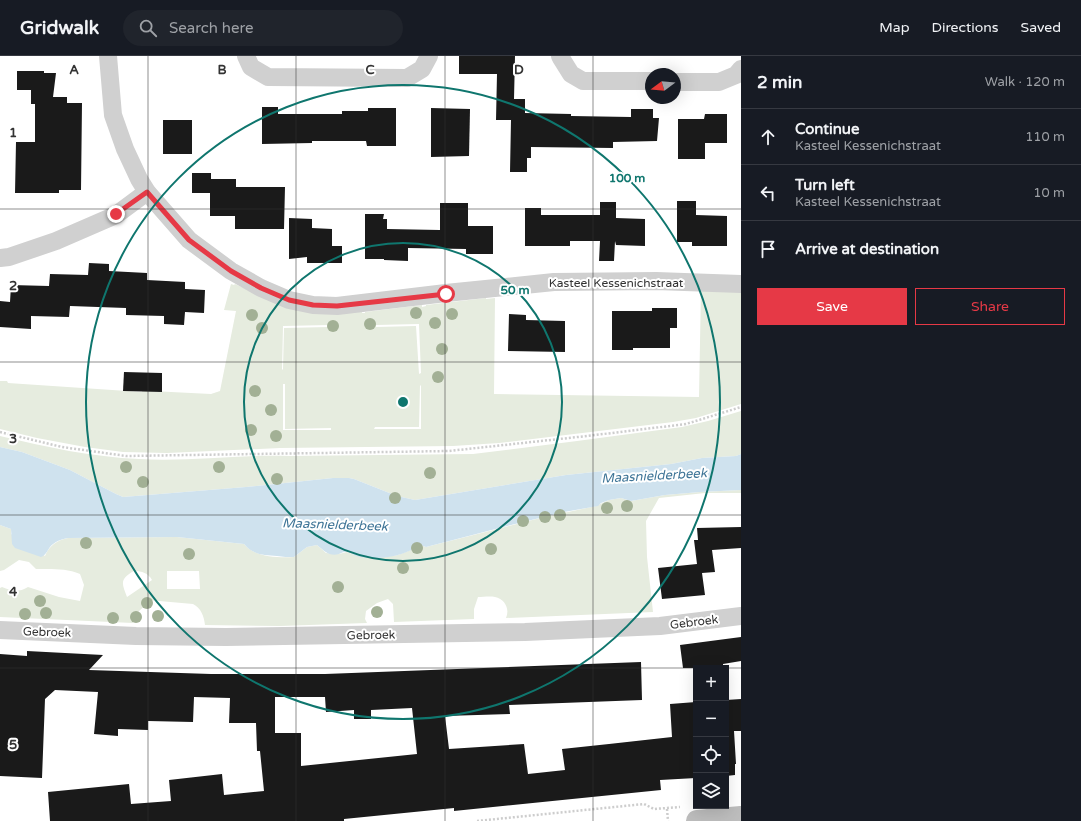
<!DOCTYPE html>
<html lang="en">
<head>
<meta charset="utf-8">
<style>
	:root { --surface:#171b24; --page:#20242c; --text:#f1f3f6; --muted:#9ea1a6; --line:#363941; --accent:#e63946 }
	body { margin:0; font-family:"Varela Round",sans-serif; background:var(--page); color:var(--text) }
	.controls { position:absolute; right:12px; bottom:12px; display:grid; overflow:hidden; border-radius:0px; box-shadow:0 4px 16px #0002 }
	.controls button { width:36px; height:36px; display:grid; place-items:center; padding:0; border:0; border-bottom:1px solid var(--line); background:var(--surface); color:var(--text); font:20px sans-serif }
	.compass { position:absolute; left:645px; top:12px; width:36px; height:36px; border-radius:50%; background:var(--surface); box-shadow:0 4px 16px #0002; rotate:254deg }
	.stop { position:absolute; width:12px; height:12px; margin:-9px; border:3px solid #e63946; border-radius:50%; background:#fff }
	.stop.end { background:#e63946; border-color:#fff; box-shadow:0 1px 4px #0008 }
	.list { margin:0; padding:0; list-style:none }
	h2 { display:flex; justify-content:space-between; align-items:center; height:52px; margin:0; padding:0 16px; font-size:17px }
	h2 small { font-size:13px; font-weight:400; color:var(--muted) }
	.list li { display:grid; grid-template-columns:26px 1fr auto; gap:12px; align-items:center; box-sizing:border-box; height:56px; padding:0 16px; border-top:1px solid var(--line) }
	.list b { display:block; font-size:15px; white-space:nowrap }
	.list p { margin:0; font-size:13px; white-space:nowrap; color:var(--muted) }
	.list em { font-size:13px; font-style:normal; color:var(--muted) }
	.actions { display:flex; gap:8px; padding:12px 16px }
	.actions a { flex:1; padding:9px 0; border:1px solid var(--accent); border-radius:0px; text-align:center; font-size:14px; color:var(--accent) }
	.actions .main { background:var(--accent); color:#fff }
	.icon { flex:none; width:22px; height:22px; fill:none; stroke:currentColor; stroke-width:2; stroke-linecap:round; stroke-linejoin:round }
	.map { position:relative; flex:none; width:741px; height:765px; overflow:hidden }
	header { display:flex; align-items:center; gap:24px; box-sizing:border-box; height:56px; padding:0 20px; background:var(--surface); border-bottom:1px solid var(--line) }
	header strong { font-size:19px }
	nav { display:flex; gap:22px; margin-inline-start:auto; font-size:14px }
	.search { width:280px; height:36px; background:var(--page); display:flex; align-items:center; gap:10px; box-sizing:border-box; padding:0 14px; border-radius:22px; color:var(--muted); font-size:15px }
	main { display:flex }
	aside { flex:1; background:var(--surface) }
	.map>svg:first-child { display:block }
	.green { fill:#e6ecdf; fill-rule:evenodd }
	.water { fill:#cfe2ee }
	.building { fill:#1a1a1a; fill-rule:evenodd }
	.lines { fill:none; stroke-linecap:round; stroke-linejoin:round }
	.path { stroke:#cdcdcd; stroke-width:2.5; stroke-dasharray:2 2; stroke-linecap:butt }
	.street { stroke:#d0d0d0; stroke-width:18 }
	.secondary { stroke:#bdbdbd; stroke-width:22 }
	.tree { fill:#a2b095 }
	.route { stroke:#e63946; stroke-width:5 }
	.grid { fill:none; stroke:#333; stroke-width:1; stroke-opacity:0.55 }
	.ring { fill:none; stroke:#0f766e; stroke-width:2 }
	.labels { text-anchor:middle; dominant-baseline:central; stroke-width:4; stroke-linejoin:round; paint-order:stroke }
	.street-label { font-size:12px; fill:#333; stroke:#fff }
	.water-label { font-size:13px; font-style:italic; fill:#3f7597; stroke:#fff }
	.grid-label { font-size:13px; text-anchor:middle; font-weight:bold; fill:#333; stroke:#fff; stroke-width:4; stroke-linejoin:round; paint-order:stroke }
	.centre { fill:#0f766e; stroke:#fff; stroke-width:2 }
	.ring-label { font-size:12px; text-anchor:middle; font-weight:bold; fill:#0f766e; stroke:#fff; stroke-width:4; stroke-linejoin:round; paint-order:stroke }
</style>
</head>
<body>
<header>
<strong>Gridwalk</strong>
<div class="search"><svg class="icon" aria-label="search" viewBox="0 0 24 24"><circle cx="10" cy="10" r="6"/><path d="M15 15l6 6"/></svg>Search here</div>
<nav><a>Map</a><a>Directions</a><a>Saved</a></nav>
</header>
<main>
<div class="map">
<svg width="741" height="765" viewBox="0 0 741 765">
	<rect width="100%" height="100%" fill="#fff"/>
	<!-- green -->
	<g class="green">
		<path d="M231,228L234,229L235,228L261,240L362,256V257H365V256L422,249V251L426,250V249L486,242V243L495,242L494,338L699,341L701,232L741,234V348L696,362L673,366L499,387L453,390L280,392L167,397L123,396L85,391L37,382L0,373V325H7L8,327L142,336V335H151L211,338L220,335L236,255L224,254ZM419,268L421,317L419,318L416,270L376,271V269ZM329,269V271L284,272L283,313L282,314L283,270ZM283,328H285V373L331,372V374H283ZM420,329L421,330V373H374L375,371H419Z"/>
		<path d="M741,355V398L736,400L702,402L671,408L566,419L415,444L397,440L354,423L349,422H333L246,431L123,441L116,438L70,414L22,396L0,391V380C46,391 92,401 139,403C189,406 239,398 289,400L473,398L577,385L682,371L708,365Z"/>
		<path d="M741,434V437H705L659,442L646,465L647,501L653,556L506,562C510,553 505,543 495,541C490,540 483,541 478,541L474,553V563L394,566L393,548L388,543L377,547L366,555L365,563L367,567L280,570L205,569C204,560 201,552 193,548L148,544C144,550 141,555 134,558L133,567L0,561V532L2,531C12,535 18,537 28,531L59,541L80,545L84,529L80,518C66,512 51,513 36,513L29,506L19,504L4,514L0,515V469L11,473V478L45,500C49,490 57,484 68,482L177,481L244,488C254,501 278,502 294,501L307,491L317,489L326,497L339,498L347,496L350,497L354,499L371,502L384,501L398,499L411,494L415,490L418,488L426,491L540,462L596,450L609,444L621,442L631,445L665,439L700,436ZM134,515C142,515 148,517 152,524L127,541C122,528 119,523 134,515ZM167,515H199L200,533H167Z"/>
	</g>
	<!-- water -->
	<path class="water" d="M0,391L22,396L70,414L116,438L123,441L246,431L333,422H349L354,423L397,440L415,444L566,419L671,408L702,402L736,400L741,398V434L700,436L665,439L631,445L621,442L609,444L601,447L598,450L564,456L515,468L426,491L418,488C414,490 413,494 409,495C395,502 371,504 356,500C353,499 351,497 348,496C344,495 342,497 339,498C330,501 324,495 317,489L307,491L294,501C288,501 283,501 277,500C264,499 253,499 244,488L177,481L68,482C61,483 54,486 50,491C47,495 46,499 41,501L15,492L12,488L11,473L0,469Z"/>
	<!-- building -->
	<g class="building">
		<path d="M459,0H515L514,43H525V57L571,58V60L631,61V53H653V62H659L657,85L613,86V92L531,91V102H527V116H510L511,64H496L497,18H459Z"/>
		<path d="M17,15H44V17H56L53,41H67V47H82L81,134H59V137H15L16,86H35V48H31V34H17Z"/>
		<path d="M262,51H278V58H342V55H368V52H396V90H367L366,85H312V87L262,88Z"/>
		<path d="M431,52L470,53L469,100L431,101Z"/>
		<path d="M705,58H727V87H705V103H678V63H704Z"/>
		<rect x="163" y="64" width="29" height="34"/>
		<path d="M192,117H211V123H236V131H285L284,173H235V160H210V137H192Z"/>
		<path d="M677,145H696V159L727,160V190H692V186H677Z"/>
		<path d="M600,146H616V162L645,163V190L616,189L615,185L614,205H599L600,185H570V190H525V152H541V159H600Z"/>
		<path d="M440,147H468V170H493V198H466V193L408,192V205L384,204V203H365V158H384L383,163H387V173L440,174Z"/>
		<path d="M289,162L312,163V172L332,173V190H342V207H307V201L289,203Z"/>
		<path d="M89,207L109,208V215L147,217V224L185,226V233L205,234L204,257L185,256L184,269L164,268V260L126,259V252L70,250L69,261L31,260V273L0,271V245L10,246L11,229L49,230L50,218L88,219Z"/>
		<path d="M652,252H677V272H670V292H633V294H612V255H652Z"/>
		<path d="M509,258L526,259V264L565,265V296L508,295Z"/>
		<path d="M124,316L162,317V336L123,335Z"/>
		<path d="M741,471V492L712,494L715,516L702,517L705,539L662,543L658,512L697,508L694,484H698L697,472Z"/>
		<path d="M741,581V605L723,608V612H683L680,589Z"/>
		<path d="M27,595L103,599L89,614L211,618H325L641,606L642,644L509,649L510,658L445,660L449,693L524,688L528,718L565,714L562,693L609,688L672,681L670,648L696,646V722L660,724L661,734L454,755V752L344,763V765H50L48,736L129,728L131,748L171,745L169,724L222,718L224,739L264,735L260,695H257L256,667H229L230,642L194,641L193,666L148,665V674L118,673V680L94,678L98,636L55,634L45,643L42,722L0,720V598L27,600ZM275,641H325L326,656L354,654V663H371V654L412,652L417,698L301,710V677H275Z"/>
		<path d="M741,643V675H734L736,708H735V719L726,720V644Z"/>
	</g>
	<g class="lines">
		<!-- path -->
		<g class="path">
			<path d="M0,376L62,391L126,400L449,395L587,380L686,368L741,351"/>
			<path d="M667,753L668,765"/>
			<path d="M477,765L644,748L654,753L680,751"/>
		</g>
		<!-- street -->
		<g class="street">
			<path d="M108,0L113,59L125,93L139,123L147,136L189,184L231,215L261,232L289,244L313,249L337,250L446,237L554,226L656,225L741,228"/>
			<path d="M246,0L251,11L268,21L407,22L422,13L429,0"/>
			<path d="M560,0L561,2L571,18L583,25H651"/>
			<path d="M675,26H719L736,19L741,13"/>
			<path d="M0,202L9,201L56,185L116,159L147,136"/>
			<path d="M0,574L136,580L226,581L525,576L660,570L741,560"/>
		</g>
		<!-- secondary -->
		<path class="secondary" d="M697,765L741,761"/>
	</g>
	<!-- trees -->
	<g class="tree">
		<circle cx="416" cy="257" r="6"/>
		<circle cx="452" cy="258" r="6"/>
		<circle cx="252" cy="259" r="6"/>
		<circle cx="435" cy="267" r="6"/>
		<circle cx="370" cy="268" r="6"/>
		<circle cx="333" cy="270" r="6"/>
		<circle cx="262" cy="272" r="6"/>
		<circle cx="442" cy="293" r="6"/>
		<circle cx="438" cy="321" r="6"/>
		<circle cx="255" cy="335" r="6"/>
		<circle cx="271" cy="354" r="6"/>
		<circle cx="251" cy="374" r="6"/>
		<circle cx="276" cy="380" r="6"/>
		<circle cx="126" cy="411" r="6"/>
		<circle cx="219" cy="411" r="6"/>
		<circle cx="430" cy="417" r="6"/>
		<circle cx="277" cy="423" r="6"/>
		<circle cx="143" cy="426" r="6"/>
		<circle cx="395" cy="442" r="6"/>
		<circle cx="627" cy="450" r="6"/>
		<circle cx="607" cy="452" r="6"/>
		<circle cx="560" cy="459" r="6"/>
		<circle cx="545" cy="461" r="6"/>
		<circle cx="523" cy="465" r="6"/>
		<circle cx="86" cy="487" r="6"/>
		<circle cx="417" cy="492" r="6"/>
		<circle cx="491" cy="493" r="6"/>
		<circle cx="189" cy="498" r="6"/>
		<circle cx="403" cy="512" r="6"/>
		<circle cx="338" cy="531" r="6"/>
		<circle cx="40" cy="545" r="6"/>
		<circle cx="147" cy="547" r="6"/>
		<circle cx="377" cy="556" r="6"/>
		<circle cx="46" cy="557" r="6"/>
		<circle cx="25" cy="558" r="6"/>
		<circle cx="158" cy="560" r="6"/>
		<circle cx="136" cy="561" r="6"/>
		<circle cx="113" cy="562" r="6"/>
	</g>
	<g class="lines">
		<!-- route -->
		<path class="route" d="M116,158L147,136L189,184L231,215L261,232L289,244L313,249L337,250L446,238"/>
	</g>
	<!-- grid -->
	<path class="grid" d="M148,0V765M296,0V765M445,0V765M593,0V765M0,153H741M0,306H741M0,459H741M0,612H696M696,612H726M726,612H741"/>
	<!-- distance rings -->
	<g class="ring">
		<circle cx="403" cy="346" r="159"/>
		<circle cx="403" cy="346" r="317"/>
	</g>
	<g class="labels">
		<!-- street labels -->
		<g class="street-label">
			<text x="616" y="227">Kasteel Kessenichstraat</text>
			<text transform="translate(694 566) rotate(-7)">Gebroek</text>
			<text transform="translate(47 576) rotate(2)">Gebroek</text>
			<text transform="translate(371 579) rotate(-1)">Gebroek</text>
		</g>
		<!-- water labels -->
		<g class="water-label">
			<text transform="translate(654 420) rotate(-3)">Maasnielderbeek</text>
			<text transform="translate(335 469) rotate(2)">Maasnielderbeek</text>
		</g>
	</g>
	<g class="grid-label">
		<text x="74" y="18">A</text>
		<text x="222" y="18">B</text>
		<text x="370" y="18">C</text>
		<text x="519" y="18">D</text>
		<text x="13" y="81">1</text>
		<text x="13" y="234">2</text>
		<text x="13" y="387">3</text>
		<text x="13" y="540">4</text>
		<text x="13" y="693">5</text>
	</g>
	<circle cx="403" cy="346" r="6" class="centre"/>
	<g class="ring-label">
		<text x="627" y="126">100 m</text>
		<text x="515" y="238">50 m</text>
	</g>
</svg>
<div class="controls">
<button>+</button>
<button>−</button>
<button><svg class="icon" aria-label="locate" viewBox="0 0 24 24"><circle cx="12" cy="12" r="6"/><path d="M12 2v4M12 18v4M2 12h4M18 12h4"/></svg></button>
<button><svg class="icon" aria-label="layers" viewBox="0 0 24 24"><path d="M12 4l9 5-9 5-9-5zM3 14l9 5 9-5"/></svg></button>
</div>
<svg class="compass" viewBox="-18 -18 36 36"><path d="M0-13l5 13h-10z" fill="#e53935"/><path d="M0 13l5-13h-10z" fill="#9ea1a6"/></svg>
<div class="stop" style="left:446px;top:238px"></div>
<div class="stop end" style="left:116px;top:158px"></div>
</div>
<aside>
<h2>2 min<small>Walk · 120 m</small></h2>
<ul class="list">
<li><svg class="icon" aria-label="ahead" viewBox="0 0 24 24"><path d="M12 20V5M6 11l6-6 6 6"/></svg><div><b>Continue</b><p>Kasteel Kessenichstraat</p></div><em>110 m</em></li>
<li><svg class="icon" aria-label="left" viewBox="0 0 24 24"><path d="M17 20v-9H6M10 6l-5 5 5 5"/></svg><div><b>Turn left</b><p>Kasteel Kessenichstraat</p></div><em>10 m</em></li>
<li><svg class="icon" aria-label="arrive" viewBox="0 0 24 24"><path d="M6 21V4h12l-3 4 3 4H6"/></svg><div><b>Arrive at destination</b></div></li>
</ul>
<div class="actions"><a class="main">Save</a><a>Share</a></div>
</aside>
</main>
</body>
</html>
